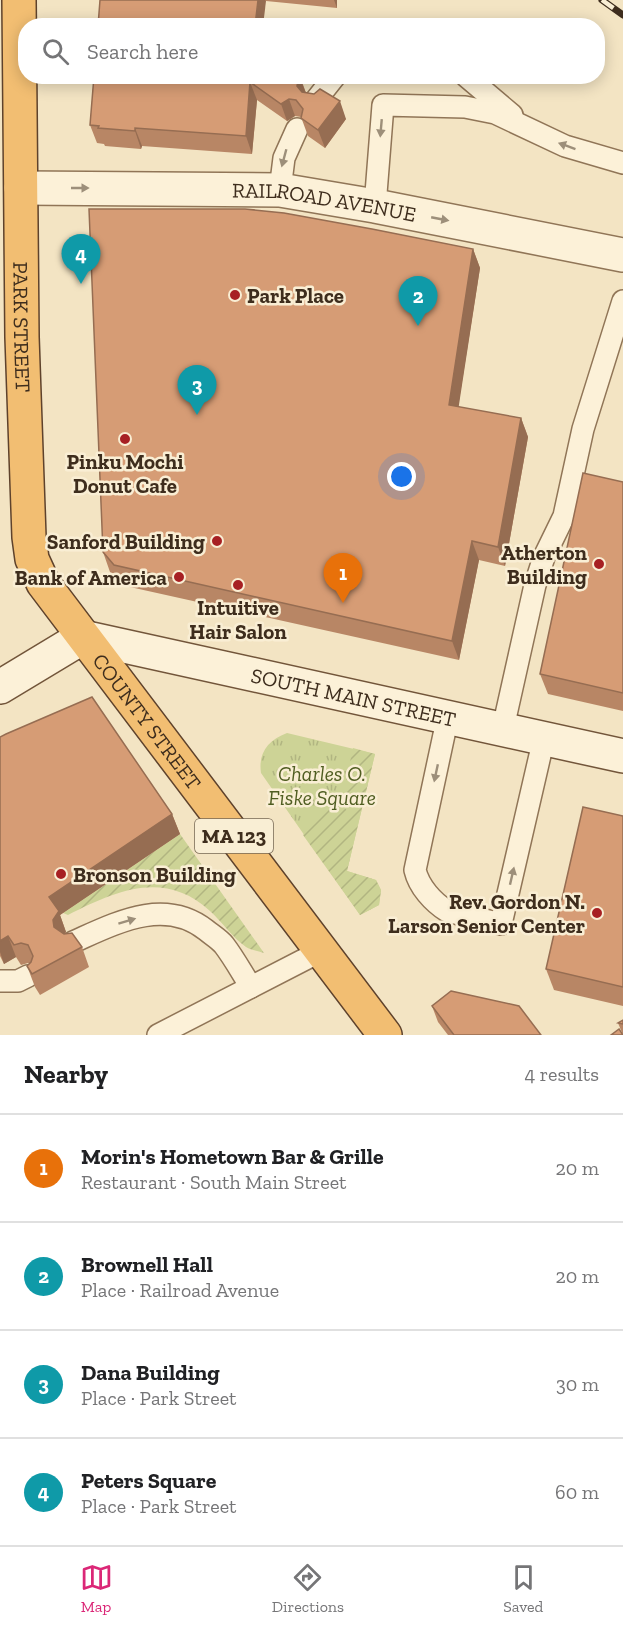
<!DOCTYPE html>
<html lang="en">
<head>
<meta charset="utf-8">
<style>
	:root { --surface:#fff; --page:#f6f6f6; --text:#202124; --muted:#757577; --line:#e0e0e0; --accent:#db2777 }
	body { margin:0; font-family:"Zilla Slab",serif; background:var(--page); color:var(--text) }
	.you { position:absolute; left:402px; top:477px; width:21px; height:21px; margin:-15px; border:4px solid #fff; border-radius:50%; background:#1a73e8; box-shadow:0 0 0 9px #1a73e833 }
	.badge { display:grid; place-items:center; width:39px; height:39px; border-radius:50%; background:var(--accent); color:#fff; font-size:20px; font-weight:700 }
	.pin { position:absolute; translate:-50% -50px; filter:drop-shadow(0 2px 3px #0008) }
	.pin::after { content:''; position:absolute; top:32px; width:21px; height:18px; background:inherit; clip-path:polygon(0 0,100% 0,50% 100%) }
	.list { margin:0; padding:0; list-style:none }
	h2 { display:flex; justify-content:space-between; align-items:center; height:78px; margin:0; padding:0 24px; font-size:26px }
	h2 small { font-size:20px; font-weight:400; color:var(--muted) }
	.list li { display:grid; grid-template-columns:39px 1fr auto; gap:18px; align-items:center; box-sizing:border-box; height:108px; padding:0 24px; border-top:2px solid var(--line) }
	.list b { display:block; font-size:22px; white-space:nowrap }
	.list p { margin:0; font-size:20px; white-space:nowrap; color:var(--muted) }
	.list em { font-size:20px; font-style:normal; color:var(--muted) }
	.icon { flex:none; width:33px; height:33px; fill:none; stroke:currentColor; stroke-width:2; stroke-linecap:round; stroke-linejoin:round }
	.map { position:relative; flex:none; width:623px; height:1035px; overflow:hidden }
	.search { position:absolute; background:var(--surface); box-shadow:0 3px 15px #0003; left:18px; right:18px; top:18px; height:66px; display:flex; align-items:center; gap:15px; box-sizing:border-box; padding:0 21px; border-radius:24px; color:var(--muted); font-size:22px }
	.sheet { height:510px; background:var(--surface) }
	nav { display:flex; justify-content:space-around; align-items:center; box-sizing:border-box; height:84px; border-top:2px solid var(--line); background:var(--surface); font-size:16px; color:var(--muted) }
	nav a { display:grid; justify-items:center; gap:3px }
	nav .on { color:var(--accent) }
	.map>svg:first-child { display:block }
	.park { fill:url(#park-tufts) }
	.garden { fill:url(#garden-furrows) }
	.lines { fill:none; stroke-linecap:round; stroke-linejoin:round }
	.service-casing { stroke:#907557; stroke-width:24 }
	.minor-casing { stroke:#907557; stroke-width:36 }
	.secondary-casing { stroke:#72553a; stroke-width:36 }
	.trunk-casing { stroke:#5e422c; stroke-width:36 }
	.service { stroke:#fcf1d8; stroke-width:21 }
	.minor { stroke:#fcf1d8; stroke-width:33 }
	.secondary { stroke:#fcf1d8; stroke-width:33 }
	.trunk { stroke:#f2be72; stroke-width:33 }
	.rail-casing { stroke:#3e2d1d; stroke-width:7 }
	.rail { stroke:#f9eed4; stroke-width:4.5; stroke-dasharray:14; stroke-linecap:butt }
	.wall { fill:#b88665 }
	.shaded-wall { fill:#966d52 }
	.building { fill:#d69c75; stroke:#966d52; stroke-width:1.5 }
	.oneway { fill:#9d8f7a }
	.poi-dot { fill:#a72023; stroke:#f9eed4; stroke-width:2 }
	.labels { text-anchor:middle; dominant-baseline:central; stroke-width:5; stroke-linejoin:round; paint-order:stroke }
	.shield { fill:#f9eed4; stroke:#766754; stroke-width:1.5 }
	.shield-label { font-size:20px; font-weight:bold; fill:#3e2d1d }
	.street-label { font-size:21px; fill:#3e2d1d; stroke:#f9eed4 }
	.poi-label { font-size:21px; font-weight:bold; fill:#3e2d1d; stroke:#f9eed4; text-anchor:end }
	.park-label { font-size:21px; font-style:italic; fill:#4f5d21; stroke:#f9eed4 }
</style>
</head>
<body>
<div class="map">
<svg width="623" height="1035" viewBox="0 0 623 1035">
	<defs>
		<pattern id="park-tufts" width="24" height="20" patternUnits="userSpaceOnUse" patternTransform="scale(1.5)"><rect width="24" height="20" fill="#cdd396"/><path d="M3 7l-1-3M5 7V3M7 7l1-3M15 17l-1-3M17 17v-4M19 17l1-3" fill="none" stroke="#b1b581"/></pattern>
		<pattern id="garden-furrows" width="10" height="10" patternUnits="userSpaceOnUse" patternTransform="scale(1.5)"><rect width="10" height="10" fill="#cdd396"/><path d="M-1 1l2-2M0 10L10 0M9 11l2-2" fill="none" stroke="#b1b581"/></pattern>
	</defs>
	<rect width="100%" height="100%" fill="#f3e4c3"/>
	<!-- park -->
	<path class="park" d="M287,733L375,754L347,871L376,880L381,890L379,905L360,915L261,773C258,753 268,740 287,733Z"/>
	<!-- garden -->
	<g class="garden">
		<path d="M353,748L375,754L347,871L376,880L381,890L379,905L360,915L303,835L334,803L338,802L350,813L357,805L358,796L348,794L344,790Z"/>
		<path d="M180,834L264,953C258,951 251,950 246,947C233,938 222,922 210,911C164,869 116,891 68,915L63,913Z"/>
	</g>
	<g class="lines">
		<defs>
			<g id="service">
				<path d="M466,76L512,115"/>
				<path d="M316,100L335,76"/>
				<path d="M280,190L284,158L297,129"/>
				<path d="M375,206L383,105L465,107L495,113L565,146L623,163"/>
				<path d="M448,716L415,870C419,887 433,902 447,911L501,924L544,738"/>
				<path d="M503,728L535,585L544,557L564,516L583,429L623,301"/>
				<path d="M73,942C116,923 164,897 206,930C212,935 219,939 224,945C234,958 242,973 251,987"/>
				<path d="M0,981H18L28,976"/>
				<path d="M158,1035L321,951"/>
			</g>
			<g id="minor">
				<path id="s1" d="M21,188L280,190L375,206L623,255"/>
			</g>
			<g id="secondary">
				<path id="s2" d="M0,687L83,637L623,756"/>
			</g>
			<g id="trunk">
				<path id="s3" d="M19,0L22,337L29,537L32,559L43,583L385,1035"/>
			</g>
		</defs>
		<!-- service casing -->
		<use href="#service" class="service-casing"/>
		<!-- minor casing -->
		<use href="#minor" class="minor-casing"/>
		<!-- secondary casing -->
		<use href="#secondary" class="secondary-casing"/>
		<!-- trunk casing -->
		<use href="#trunk" class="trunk-casing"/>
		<!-- service -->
		<use href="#service" class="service"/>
		<!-- minor -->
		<use href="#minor" class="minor"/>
		<!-- secondary -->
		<use href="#secondary" class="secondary"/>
		<!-- trunk -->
		<use href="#trunk" class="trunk"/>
		<defs>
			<path id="rail" d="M602,0L623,15"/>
		</defs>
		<!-- rail casing -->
		<use href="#rail" class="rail-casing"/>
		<!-- rail -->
		<use href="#rail" class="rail"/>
	</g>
	<!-- wall -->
	<g class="wall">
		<path d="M100,0H337V8L266,1Z"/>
		<path d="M94,76H300L306,93L346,119L325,148L308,136L301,117L295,116L287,121L257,100L252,154L142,146L141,149L105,146L104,144L97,143L90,125Z"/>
		<path d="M473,249L480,268L458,407L521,418L528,437L505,566L479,560L459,660L121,585L110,572L103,552Z"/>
		<path d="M623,482V711L548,694L540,674Z"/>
		<path d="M0,737L172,814L180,834L60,915L66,932L64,934L82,947L89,967L40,995L35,987L27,966L30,964L28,963L21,965L16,957L4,964L0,956Z"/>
		<path d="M623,816V1006L554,990L546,969Z"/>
		<path d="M432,1006L541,1035H448L438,1022Z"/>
		<path d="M623,1020V1035L618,1023Z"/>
	</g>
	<!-- shaded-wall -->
	<g class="shaded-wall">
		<path d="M258,0H265L266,1L263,26H255Z"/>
		<path d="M334,0H337V8Z"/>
		<path d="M299,76L306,93L304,104L297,86Z"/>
		<path d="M250,82L257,100L252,154L246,136Z"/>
		<path d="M289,99L295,116L287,121L281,104Z"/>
		<path d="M340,101L346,119L325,148L318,130Z"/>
		<path d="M135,128L142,146L141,149L135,131Z"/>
		<path d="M473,249L480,268L456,424L449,405Z"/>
		<path d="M521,418L528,437L505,566L498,547Z"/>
		<path d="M472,541L479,560L459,660L452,641Z"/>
		<path d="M172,814L180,834L60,915L66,932L60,940L54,927L49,897Z"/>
		<path d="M8,936L16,957L4,964L0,952V941Z"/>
	</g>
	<!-- building -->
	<g class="building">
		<path d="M100,0H258L255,26H98Z"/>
		<path d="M94,76H299L297,86L302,92L314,94L320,89L340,101L318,130L301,118L303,109L296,100L289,99L281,104L250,82L246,136L135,128V131L98,128L99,126L90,125Z"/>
		<path d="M89,209H245L284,213L372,229L473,249L449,405L521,418L498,547L472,541L452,641L114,565L103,552Z"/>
		<path d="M583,473L623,482V693L540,674Z"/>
		<path d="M92,697L172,814L49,897L59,911L53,920L54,927L64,934L72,933L82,947L32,974L27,966L31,962L33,956L28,945L21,943L14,945L8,936L0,941V737L6,734Z"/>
		<path d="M583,807L623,816V987L546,969Z"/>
		<path d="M451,991L519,1006L541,1035H454L432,1006Z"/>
		<path d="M623,1020V1024L618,1023Z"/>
		<path d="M619,1029L623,1035H611Z"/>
	</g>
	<!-- one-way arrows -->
	<defs><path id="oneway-solid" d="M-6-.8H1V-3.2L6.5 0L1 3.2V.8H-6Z" transform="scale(1.5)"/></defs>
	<g class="oneway">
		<use href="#oneway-solid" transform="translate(381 128) rotate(95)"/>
		<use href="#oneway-solid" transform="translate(567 146) rotate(-160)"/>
		<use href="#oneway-solid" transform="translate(284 158) rotate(105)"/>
		<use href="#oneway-solid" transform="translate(80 188)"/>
		<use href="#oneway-solid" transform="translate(440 219) rotate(11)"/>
		<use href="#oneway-solid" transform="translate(436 773) rotate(102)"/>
		<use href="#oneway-solid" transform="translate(512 876) rotate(-77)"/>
		<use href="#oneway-solid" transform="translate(127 921) rotate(-17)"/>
	</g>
	<!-- markers -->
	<g class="poi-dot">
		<circle cx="235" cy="295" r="6"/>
		<circle cx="125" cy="439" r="6"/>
		<circle cx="217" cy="541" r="6"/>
		<circle cx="599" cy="564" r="6"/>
		<circle cx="179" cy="577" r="6"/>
		<circle cx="238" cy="585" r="6"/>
		<circle cx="61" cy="874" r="6"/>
		<circle cx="597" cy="913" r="6"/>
	</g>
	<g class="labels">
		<!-- shield labels -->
		<rect class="shield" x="195" y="819" width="78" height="34" rx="4.5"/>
		<g class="shield-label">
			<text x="234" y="836">MA 123</text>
		</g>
		<!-- street labels -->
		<g class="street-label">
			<text stroke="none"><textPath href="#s1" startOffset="304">RAILROAD AVENUE</textPath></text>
			<text stroke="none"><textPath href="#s3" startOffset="327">PARK STREET</textPath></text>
			<text stroke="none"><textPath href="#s2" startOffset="374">SOUTH MAIN STREET</textPath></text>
			<text stroke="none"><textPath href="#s3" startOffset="759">COUNTY STREET</textPath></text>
		</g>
		<!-- poi labels -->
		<g class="poi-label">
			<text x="247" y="295" text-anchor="start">Park Place</text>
			<text x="125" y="461" text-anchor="middle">Pinku Mochi<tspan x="125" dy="24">Donut Cafe</tspan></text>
			<text x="205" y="541">Sanford Building</text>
			<text x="587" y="552">Atherton<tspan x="587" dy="24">Building</tspan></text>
			<text x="167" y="577">Bank of America</text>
			<text x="238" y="607" text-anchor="middle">Intuitive<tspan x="238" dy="24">Hair Salon</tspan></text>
			<text x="73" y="874" text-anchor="start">Bronson Building</text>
			<text x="585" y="901">Rev. Gordon N.<tspan x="585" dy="24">Larson Senior Center</tspan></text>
		</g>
		<!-- park labels -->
		<g class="park-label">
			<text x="322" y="773">Charles O.<tspan x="322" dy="24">Fiske Square</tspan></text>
		</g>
	</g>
</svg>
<div class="you"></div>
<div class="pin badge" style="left:343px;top:603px;background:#e8710a">1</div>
<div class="pin badge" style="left:418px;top:326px;background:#0f9aa8">2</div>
<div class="pin badge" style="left:197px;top:415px;background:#0f9aa8">3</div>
<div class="pin badge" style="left:81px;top:284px;background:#0f9aa8">4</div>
<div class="search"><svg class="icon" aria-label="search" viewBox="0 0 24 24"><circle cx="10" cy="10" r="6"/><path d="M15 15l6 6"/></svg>Search here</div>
</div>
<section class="sheet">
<h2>Nearby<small>4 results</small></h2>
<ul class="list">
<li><span class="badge" style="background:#e8710a">1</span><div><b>Morin's Hometown Bar &amp; Grille</b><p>Restaurant · South Main Street</p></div><em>20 m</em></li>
<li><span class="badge" style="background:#0f9aa8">2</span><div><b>Brownell Hall</b><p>Place · Railroad Avenue</p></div><em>20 m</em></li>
<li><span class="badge" style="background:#0f9aa8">3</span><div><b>Dana Building</b><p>Place · Park Street</p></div><em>30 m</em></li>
<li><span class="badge" style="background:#0f9aa8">4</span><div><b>Peters Square</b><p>Place · Park Street</p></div><em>60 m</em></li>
</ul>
</section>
<nav>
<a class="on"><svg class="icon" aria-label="map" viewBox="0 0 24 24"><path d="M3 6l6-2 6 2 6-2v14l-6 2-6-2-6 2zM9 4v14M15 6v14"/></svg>Map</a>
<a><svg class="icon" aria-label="directions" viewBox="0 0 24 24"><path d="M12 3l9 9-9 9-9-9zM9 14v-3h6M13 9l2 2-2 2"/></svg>Directions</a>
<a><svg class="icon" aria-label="saved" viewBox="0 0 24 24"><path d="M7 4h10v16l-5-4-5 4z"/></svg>Saved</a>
</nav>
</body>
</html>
